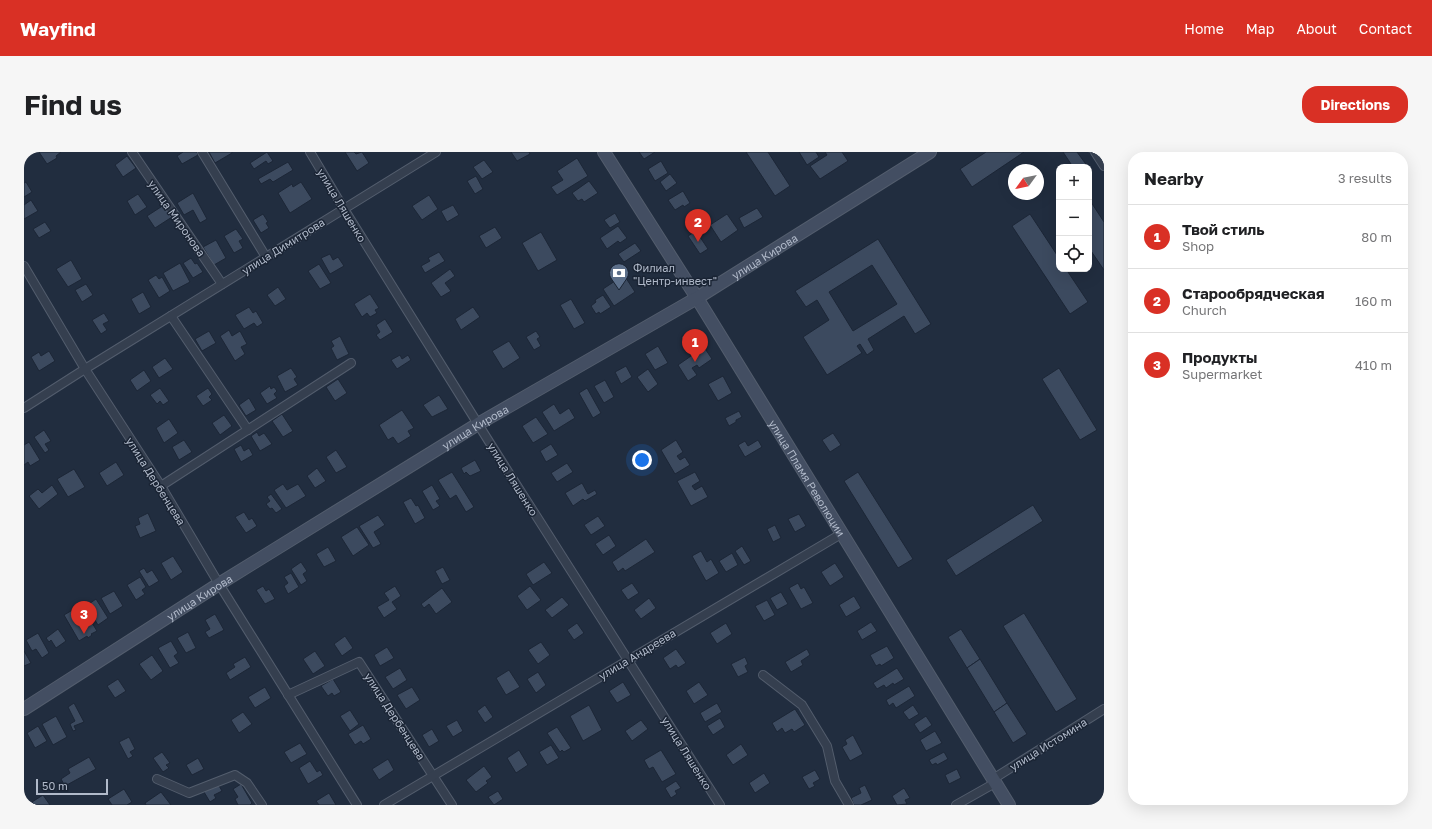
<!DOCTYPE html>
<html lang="en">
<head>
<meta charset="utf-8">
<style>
	:root { --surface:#fff; --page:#f6f6f6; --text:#202124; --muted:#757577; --line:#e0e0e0; --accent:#d93025 }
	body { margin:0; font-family:"Golos Text",sans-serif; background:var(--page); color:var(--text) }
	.controls { position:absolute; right:12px; top:12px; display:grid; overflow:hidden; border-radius:8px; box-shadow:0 4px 16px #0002 }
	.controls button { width:36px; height:36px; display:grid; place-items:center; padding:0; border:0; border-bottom:1px solid var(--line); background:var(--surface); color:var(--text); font:20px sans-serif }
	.compass { position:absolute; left:984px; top:12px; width:36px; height:36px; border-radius:50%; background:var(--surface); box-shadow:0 4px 16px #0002; rotate:237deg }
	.scale { position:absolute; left:12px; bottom:10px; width:72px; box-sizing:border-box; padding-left:4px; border:2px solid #b1baca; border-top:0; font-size:11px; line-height:14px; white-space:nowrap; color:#b1baca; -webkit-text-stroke:3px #1a2434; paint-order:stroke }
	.you { position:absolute; left:618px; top:308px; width:14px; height:14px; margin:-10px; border:3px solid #fff; border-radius:50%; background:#1a73e8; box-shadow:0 0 0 6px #1a73e833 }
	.badge { display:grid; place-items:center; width:26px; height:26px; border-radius:50%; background:var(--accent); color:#fff; font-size:13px; font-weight:700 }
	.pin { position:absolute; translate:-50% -33px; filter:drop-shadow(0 1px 2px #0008) }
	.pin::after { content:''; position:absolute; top:21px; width:14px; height:12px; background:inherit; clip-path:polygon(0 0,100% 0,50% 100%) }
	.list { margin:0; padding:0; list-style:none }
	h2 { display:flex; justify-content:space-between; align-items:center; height:52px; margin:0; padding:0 16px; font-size:17px }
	h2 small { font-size:13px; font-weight:400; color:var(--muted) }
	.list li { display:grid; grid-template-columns:26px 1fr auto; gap:12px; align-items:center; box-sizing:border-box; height:64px; padding:0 16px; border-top:1px solid var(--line) }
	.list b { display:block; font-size:15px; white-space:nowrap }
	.list p { margin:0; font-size:13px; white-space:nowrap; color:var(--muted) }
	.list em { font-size:13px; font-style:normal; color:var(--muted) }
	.icon { flex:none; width:22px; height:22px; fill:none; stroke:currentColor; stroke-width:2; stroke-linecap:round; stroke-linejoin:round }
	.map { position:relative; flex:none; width:1080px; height:653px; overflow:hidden; border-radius:16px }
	header { display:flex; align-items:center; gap:24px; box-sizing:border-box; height:56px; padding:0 20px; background:var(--accent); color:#fff }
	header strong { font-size:19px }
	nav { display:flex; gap:22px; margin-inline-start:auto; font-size:14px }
	.intro { display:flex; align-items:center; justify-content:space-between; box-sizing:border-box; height:96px; padding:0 24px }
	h1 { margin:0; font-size:28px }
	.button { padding:10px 18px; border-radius:16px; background:var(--accent); color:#fff; font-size:14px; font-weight:700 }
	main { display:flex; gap:24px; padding:0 24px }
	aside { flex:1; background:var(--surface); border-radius:16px; box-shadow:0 4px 16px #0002 }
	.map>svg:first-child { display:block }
	.building { fill:#3c4a5f; stroke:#1c2636; fill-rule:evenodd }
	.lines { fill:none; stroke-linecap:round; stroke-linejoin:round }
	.street-casing { stroke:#535d6d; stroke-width:10 }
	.secondary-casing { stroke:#535d6d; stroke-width:14 }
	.street { stroke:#353f4f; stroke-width:8 }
	.secondary { stroke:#434e62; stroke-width:12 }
	.labels { text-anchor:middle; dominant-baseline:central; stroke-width:3; stroke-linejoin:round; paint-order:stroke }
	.street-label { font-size:11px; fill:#b1baca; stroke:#1a2434 }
	.poi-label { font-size:11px; fill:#b1baca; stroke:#1a2434; text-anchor:start }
</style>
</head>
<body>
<header>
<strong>Wayfind</strong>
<nav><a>Home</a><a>Map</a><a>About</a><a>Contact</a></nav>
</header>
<div class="intro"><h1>Find us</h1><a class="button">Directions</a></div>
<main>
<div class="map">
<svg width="1080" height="653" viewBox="0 0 1080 653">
	<rect width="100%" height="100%" fill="#212d3f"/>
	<!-- building -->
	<g class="building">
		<path d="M15,0H37L32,4L33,6L23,12Z"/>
		<path d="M159,0H173L174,3L158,12L153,4Z"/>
		<path d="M185,0H208V1L191,11Z"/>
		<path d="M243,0L249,9L244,12L242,9L230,17L226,11Z"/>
		<path d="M321,0H330L332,2L338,0L345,11L333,19Z"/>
		<path d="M487,0H505L506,2L493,9Z"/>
		<path d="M615,0H631L620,7Z"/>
		<path d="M722,0H744L766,34L751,44Z"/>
		<path d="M775,0H792L795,5L783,13Z"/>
		<path d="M801,0H818L824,9L796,27L786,14L803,3Z"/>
		<path d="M962,0H1000L948,35L936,17Z"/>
		<path d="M1039,0H1053L1064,15H1049Z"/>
		<path d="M103,4L112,16L99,25L91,13Z"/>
		<path d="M553,6L564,24L533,43L527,35L539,28L533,19Z"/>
		<path d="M460,8L469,20L458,27L449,15Z"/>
		<path d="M637,9L644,21L631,29L624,17Z"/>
		<path d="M264,10L269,18L249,30L246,27L237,32L234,27Z"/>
		<path d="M646,22L653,31L642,39L636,30Z"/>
		<path d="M452,24L459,37L451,42L443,29Z"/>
		<path d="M565,29L574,41L560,50L558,47L554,49L548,41Z"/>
		<path d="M2,30L8,40L0,45V31Z"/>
		<path d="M277,30L288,47L266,61L254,41L268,32L269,35Z"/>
		<path d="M659,39L666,51L660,55L659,53L651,58L644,48Z"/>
		<path d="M169,41L183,67L176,71L169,58L160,63L153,51Z"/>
		<path d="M114,42L123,55L111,63L103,49Z"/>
		<path d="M405,43L414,57L398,68L388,54Z"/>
		<path d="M1065,47L1080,70V118L1065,96Z"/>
		<path d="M7,48L14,59L0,67V53Z"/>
		<path d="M140,53L148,65L131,76L123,64Z"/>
		<path d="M429,53L435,63L423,70L417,59Z"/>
		<path d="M733,56L739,65L720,76L715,66Z"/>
		<path d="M591,61L596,70L586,76L580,68Z"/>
		<path d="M239,62L244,70L242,71L245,76L237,81L229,68Z"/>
		<path d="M703,62L714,78L697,90L686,73Z"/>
		<path d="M1006,62L1035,106V117H1042L1064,150L1046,162L988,74Z"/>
		<path d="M21,70L27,79L15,86L9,77Z"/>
		<path d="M594,74L603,86L596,91L594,89L583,97L576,86Z"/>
		<path d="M471,75L478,86L462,96L455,84Z"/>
		<path d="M212,77L219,87L215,89L219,96L210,101L200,84Z"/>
		<path d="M672,79L684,97L676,102L664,84Z"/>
		<path d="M517,80L533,108L514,119L498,91Z"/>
		<path d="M854,87L907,172L891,182L880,164L844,187L850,198L843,203L836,192L833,194L838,201L803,223L779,185L805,168L793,148L782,155L771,139ZM848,113L873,152L829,179L805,140Z"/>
		<path d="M192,88L202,106L190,113L179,95Z"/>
		<path d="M611,91L617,99L600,110L594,102Z"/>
		<path d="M415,100L421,109L401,121L397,114L406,109L404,106Z"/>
		<path d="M306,102L309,108L314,105L320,114L306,122L297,106Z"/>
		<path d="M167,106L171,112L173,111L179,120L169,126L159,111Z"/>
		<path d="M47,108L58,127L44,135L32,117Z"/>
		<path d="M156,111L166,130L149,139L139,121Z"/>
		<path d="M295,112L307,131L296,137L284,119Z"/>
		<path d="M426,117L431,124L421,131L427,139L417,145L407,131Z"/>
		<path d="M132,123L135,127L138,125L146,139L135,146L124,128Z"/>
		<path d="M600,123L611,140L590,154L579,137Z"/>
		<path d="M62,132L69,143L58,150L51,138Z"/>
		<path d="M254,135L262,147L251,154L243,143Z"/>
		<path d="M119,140L127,155L115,162L107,147Z"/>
		<path d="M346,142L355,156L351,158L353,161L346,165L343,161L338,165L330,152Z"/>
		<path d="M579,143L587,155L576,162L575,160L572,162L567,154L572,150L571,148Z"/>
		<path d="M547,147L561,171L550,177L536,153Z"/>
		<path d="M225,155L229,161L232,159L239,171L233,175L230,171L220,177L211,163Z"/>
		<path d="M449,155L456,165L437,178L431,167Z"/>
		<path d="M80,161L85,169L79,172L83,178L77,182L68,168Z"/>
		<path d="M361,167L369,180L356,188L352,183L356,180L352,173Z"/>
		<path d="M205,178L208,184L216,179L223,192L217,195L221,202L211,209L196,184Z"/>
		<path d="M668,178L675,190L673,192L675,195L669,199L666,194L663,195L657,185Z"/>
		<path d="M185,179L192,191L178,199L171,187Z"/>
		<path d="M512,179L516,185L513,187L517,194L510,198L502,185Z"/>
		<path d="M316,184L325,202L313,208L307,196L310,194L307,189Z"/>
		<path d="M485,189L496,206L479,217L468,199Z"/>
		<path d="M634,194L644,211L631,218L621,202Z"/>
		<path d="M680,195L688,207L675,216L673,213L668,216L673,223L664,229L654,213Z"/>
		<path d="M25,199L31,209L15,219L7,205L15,200L17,204Z"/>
		<path d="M376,203L378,207L384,203L387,208L373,217L367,208Z"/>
		<path d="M141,206L149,217L135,226L128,215Z"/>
		<path d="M602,214L608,225L597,232L591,220Z"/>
		<path d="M267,216L273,225L270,227L274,233L261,240L253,224Z"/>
		<path d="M1035,216L1073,278L1056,288L1018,227Z"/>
		<path d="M624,217L634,232L624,240L613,225Z"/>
		<path d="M120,218L127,229L113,239L106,228Z"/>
		<path d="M699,224L708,241L694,249L684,232Z"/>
		<path d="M314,227L323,241L311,249L302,235Z"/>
		<path d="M581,228L590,245L580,251L570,234Z"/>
		<path d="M246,234L247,237L250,235L253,239L250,242L253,246L243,252L236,241Z"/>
		<path d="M136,236L145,249L139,253L136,249L133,252L126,243Z"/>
		<path d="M184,236L188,242L185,245L188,248L179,254L172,244Z"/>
		<path d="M563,236L577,261L569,266L555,241Z"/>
		<path d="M415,243L424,257L408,265L399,253Z"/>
		<path d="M225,246L232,258L222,264L215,253Z"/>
		<path d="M530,252L536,262L545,256L551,266L530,279L518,260Z"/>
		<path d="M378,258L390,276L384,279L387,284L374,292L369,285L364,288L355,273Z"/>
		<path d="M715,259L718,265L712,268V270L705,274L701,266Z"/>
		<path d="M258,262L269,279L259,285L248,269Z"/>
		<path d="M200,263L208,274L196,283L188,271Z"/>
		<path d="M512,265L524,282L509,291L498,274Z"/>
		<path d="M145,267L154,281L140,291L132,276Z"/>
		<path d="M20,278L27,289L21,292L25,298L21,301L10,285Z"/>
		<path d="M233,280L235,284L240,281L248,292L236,299L227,284Z"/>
		<path d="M809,281L817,293L806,300L798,288Z"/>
		<path d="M160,288L168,300L155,308L148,295Z"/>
		<path d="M652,288L659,300L653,304L656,308L661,305L666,313L651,322L637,298Z"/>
		<path d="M734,288L738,295L721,305L714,293L721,289L724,294Z"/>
		<path d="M5,290L16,308L6,314L4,310L0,313V293Z"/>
		<path d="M527,292L534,303L522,310L516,299Z"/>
		<path d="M217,293L220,299L225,296L229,303L217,310L210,297Z"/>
		<path d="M312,298L323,315L312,321L302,305Z"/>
		<path d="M451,308L457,319L446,324L442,320L440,322L437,316Z"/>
		<path d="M92,310L100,323L83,334L75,321Z"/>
		<path d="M543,311L549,320L533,330L527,321Z"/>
		<path d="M293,316L302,329L291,336L283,324Z"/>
		<path d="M50,317L61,335L44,345L33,327Z"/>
		<path d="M428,320L450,355L442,360L432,343L426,347L414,328Z"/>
		<path d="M671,320L676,329L668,334L671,338L678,334L684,345L667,354L653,329Z"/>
		<path d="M834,320L889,407L874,416L820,329Z"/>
		<path d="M558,331L564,342L571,338L573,342L561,349L559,347L549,354L541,341Z"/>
		<path d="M259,332L263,338L274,332L282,344L262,356L250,338Z"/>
		<path d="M28,333L34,342L15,357L5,344L14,337L18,341Z"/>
		<path d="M408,333L416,347L412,349L416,354L409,358L398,339Z"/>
		<path d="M247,342L258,357L252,361L248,356L246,357L242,352L246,349L243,345Z"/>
		<path d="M387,346L392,354L394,353L401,366L391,372L379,350Z"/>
		<path d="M1009,353L1019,369L932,424L922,408Z"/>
		<path d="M220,360L225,368L228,366L233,374L222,381L211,365Z"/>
		<path d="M124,361L132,379L116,386L111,374L116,372L114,366Z"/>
		<path d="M775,362L782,374L771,380L764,367Z"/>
		<path d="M354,363L361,373L350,380L357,392L349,396L335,374Z"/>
		<path d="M574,364L581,374L567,383L560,373Z"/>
		<path d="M751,373L757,386L749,390L743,377Z"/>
		<path d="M333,375L345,393L329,404L317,385Z"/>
		<path d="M585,383L592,394L579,403L571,392Z"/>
		<path d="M622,387L631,400L601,419L599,416L594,420L588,410Z"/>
		<path d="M718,394L727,409L720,413L711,399Z"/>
		<path d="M304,395L312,409L300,415L292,402Z"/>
		<path d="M677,399L683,410L687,407L695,421L682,429L668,404Z"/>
		<path d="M708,401L714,413L702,420L695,409Z"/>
		<path d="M149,404L159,420L147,428L137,411Z"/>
		<path d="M277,410L283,419L279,422L283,429L277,433L267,417Z"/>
		<path d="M520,410L528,421L509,433L502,422Z"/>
		<path d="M811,411L820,425L806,434L797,420Z"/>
		<path d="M419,415L426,428L418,432L411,419Z"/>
		<path d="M120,416L123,421L128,418L135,429L125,435L115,419Z"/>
		<path d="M267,421L275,435L264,442L260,434L264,431L260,425Z"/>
		<path d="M116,425L122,435L118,438L121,442L112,448L103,433Z"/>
		<path d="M608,431L615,441L604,448L597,438Z"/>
		<path d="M774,431L777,437L780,435L789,451L777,457L765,436Z"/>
		<path d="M239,434L242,439L245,437L251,447L241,452L232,438Z"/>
		<path d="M371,434L377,444L368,450L373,457L360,466L353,455L365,448L360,441Z"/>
		<path d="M506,434L517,448L503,458L493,444Z"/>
		<path d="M418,436L428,450L412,462L405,452L400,456L397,452Z"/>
		<path d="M90,439L99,454L86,462L77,446Z"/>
		<path d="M757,440L764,452L753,458L746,446Z"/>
		<path d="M830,444L837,456L822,465L815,453Z"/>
		<path d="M538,445L545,453L528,466L521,458Z"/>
		<path d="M625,446L632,456L617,467L610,458Z"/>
		<path d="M72,447L84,466L74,473L62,454Z"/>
		<path d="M743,448L751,463L740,469L731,454Z"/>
		<path d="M57,453L73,479L67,482L68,483L64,486L63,484L55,489L40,463Z"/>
		<path d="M1000,461L1053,547L1032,560L979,474Z"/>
		<path d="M191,462L200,478L185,486L181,480L186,477L181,468Z"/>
		<path d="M847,470L853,479L838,488L833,479Z"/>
		<path d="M553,471L560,481L550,488L543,478Z"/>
		<path d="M702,471L708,482L693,492L686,481Z"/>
		<path d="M34,477L42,489L32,496L27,488L25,490L22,486Z"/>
		<path d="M937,477L956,507L943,516L924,485Z"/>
		<path d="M164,480L172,496L162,501L153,486Z"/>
		<path d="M14,481L25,501L18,506L12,497L8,499L2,488Z"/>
		<path d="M321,484L329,496L318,504L310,492Z"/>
		<path d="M147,489L154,501L150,504L155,511L146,516L134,496Z"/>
		<path d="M517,490L526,503L514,512L504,498Z"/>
		<path d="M863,494L870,506L857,514L856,512L852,514L846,503Z"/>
		<path d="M363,495L370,506L356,514L350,503Z"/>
		<path d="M652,497L662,511L654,516L652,513L646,517L639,506Z"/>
		<path d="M783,497L786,503L777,509L779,513L767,520L761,510Z"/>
		<path d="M0,499L7,511L0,514Z"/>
		<path d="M291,499L301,514L289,522L279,507Z"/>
		<path d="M128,503L139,519L127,528L115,512Z"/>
		<path d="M221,505L227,515L206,528L202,521L211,515L209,512Z"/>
		<path d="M721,505L724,512L721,514L724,520L714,525L707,512Z"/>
		<path d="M956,507L983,551L970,560L943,516Z"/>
		<path d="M376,516L383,528L369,537L361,525Z"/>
		<path d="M873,516L880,527L870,533L869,531L862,536L860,533L853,537L849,531Z"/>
		<path d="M485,518L496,535L482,543L472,526Z"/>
		<path d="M514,520L522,533L512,541L503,527Z"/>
		<path d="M94,527L102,539L91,546L83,534Z"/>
		<path d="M309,527L317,540L310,544L308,541L304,544L297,534Z"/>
		<path d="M599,530L607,543L593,551L585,539Z"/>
		<path d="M675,530L684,543L670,552L662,539Z"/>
		<path d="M885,534L891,544L872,556L869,551L865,554L862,548Z"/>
		<path d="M241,535L247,546L231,556L224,545Z"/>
		<path d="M388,535L396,548L382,557L373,543Z"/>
		<path d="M50,551L60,570L50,574L52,578L49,579L46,572L51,569L44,555Z"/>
		<path d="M693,551L698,560L681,570L676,561Z"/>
		<path d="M983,551L1003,582L989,591L970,560Z"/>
		<path d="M461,553L469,565L461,571L453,559Z"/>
		<path d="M565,553L578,578L559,589L546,564Z"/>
		<path d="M889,553L895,562L885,568L879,560Z"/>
		<path d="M771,557L781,573L770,580L768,577L761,581L758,576L753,580L748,571Z"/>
		<path d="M326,558L335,572L326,579L316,564Z"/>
		<path d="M219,560L228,572L215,581L207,568Z"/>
		<path d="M32,564L43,585L29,593L18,572Z"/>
		<path d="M902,564L908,573L896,581L890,572Z"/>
		<path d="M696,566L701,575L689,583L683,574Z"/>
		<path d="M433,568L439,579L429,585L422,574Z"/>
		<path d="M617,568L624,577L608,589L601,579Z"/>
		<path d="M339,573L347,587L339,592L337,589L331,593L324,582Z"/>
		<path d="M14,574L23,589L11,596L3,581Z"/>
		<path d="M533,575L547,596L540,600L538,598L536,600L523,581Z"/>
		<path d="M408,577L415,589L405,595L398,583Z"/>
		<path d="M911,579L918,591L902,599L896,588Z"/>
		<path d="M829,583L839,602L826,609L818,595L823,592L821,588Z"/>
		<path d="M105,585L111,597L106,600L109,604L104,607L95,590Z"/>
		<path d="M276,591L283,602L267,611L260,600Z"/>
		<path d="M717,592L724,603L709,613L702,603Z"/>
		<path d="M527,593L535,606L523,613L515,600Z"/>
		<path d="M495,598L504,613L492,621L483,606Z"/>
		<path d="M637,598L652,622L638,630L629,615L625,617L620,608Z"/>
		<path d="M138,600L146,611L142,613L145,616L139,620L129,606Z"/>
		<path d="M920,600L924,607L913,613L912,611L908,613L905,608Z"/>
		<path d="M65,605L72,617L41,634L37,627L46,621L44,617Z"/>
		<path d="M174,606L180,617L168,623L162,613Z"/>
		<path d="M364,607L370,618L355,628L348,617Z"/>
		<path d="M286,609L293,620L296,618L299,623L284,632L275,616Z"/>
		<path d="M460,614L468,625L462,629L464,631L452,640L442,628Z"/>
		<path d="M933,617L937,626L925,632L921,623Z"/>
		<path d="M791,618L796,627L789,631L791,634L785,637L778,625Z"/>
		<path d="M740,621L746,631L731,641L725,631Z"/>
		<path d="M652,629L657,636L651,639L653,642L647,646L641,636Z"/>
		<path d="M194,632L198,639L190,643L192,646L186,650L180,640Z"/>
		<path d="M217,632L228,651L226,653H214L211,647L214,645L209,637Z"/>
		<path d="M841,633L848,648L837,653H830L827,646L837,641L835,636Z"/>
		<path d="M880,636L886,646L881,648L883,652L873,653L868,644Z"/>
		<path d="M100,637L108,650L103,653H88L84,647Z"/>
		<path d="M474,639L479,647L470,653L464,645Z"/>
		<path d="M137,640L147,653H122L121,651Z"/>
		<path d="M305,641L312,653H295L292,649Z"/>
		<path d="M19,643L26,653H10L8,650Z"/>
	</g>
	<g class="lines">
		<defs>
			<g id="street">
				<path d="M108,0L198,132"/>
				<path d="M178,0L242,105"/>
				<path d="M286,0L320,57L464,288L696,653"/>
				<path d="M1071,0L1080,14"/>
				<path d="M0,114L61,217L137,334L195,432L333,653"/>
				<path d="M147,164L224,278"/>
				<path d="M0,256L61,217L412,0"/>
				<path d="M137,334L327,211"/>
				<path d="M739,523L778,553L803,594L811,629L825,653"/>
				<path d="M264,543L335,510L428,653"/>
				<path d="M133,627L165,641L211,623L223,631L238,653"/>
				<path d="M969,627L1080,557"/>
				<path d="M360,653L817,382"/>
				<path d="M932,653L971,631"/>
			</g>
			<g id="secondary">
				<path id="s1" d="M580,0L673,146L985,653"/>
				<path id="s2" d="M0,557L195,432L454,272L673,146L906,0"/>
			</g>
		</defs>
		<!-- street casing -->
		<use href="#street" class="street-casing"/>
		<!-- secondary casing -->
		<use href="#secondary" class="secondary-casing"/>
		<!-- street -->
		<use href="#street" class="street"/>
		<!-- secondary -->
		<use href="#secondary" class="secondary"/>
	</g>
	<!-- icons -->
	<defs>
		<symbol id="bank-pin" viewBox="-11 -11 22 30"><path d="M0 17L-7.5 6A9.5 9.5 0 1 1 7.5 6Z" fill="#5c6f8a" stroke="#1a2434"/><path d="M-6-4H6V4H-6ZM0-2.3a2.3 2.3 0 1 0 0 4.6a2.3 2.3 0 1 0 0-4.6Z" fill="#fff"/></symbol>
	</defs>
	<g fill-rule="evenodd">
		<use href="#bank-pin" x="584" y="110" width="22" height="30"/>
	</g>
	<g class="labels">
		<!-- street labels -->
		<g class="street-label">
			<text transform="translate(318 53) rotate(59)">улица Ляшенко</text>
			<text transform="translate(153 66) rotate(55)">улица Миронова</text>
			<text transform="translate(259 94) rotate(-32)">улица Димитрова</text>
			<text stroke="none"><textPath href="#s2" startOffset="868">улица Кирова</textPath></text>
			<text stroke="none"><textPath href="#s2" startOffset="532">улица Кирова</textPath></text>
			<text stroke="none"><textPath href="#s1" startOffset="384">улица Пламя Революции</textPath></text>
			<text transform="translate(489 327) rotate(58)">улица Ляшенко</text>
			<text transform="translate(132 329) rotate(58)">улица Дербенцева</text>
			<text stroke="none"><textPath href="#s2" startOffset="208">улица Кирова</textPath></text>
			<text transform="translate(613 502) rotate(-31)">улица Андреева</text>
			<text transform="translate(371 564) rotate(57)">улица Дербенцева</text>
			<text transform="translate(1024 592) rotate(-32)">улица Истомина</text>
			<text transform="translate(663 601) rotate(58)">улица Ляшенко</text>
		</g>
		<!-- poi labels -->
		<g class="poi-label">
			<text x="609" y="115">Филиал<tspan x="609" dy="13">"Центр-инвест"</tspan></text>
		</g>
	</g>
</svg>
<div class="controls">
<button>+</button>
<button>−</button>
<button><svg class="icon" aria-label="locate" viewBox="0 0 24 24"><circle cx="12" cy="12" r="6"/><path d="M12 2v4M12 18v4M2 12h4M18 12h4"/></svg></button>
</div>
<svg class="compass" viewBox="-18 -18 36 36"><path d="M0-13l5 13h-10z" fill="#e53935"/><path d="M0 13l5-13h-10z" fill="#757577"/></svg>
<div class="scale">50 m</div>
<div class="you"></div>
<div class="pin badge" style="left:671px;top:210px">1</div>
<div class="pin badge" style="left:674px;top:90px">2</div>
<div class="pin badge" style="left:60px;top:482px">3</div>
</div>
<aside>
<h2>Nearby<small>3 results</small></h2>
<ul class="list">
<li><span class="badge">1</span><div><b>Твой стиль</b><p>Shop</p></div><em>80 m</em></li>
<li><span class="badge">2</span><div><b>Старообрядческая</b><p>Church</p></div><em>160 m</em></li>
<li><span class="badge">3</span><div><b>Продукты</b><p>Supermarket</p></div><em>410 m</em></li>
</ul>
</aside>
</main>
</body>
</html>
